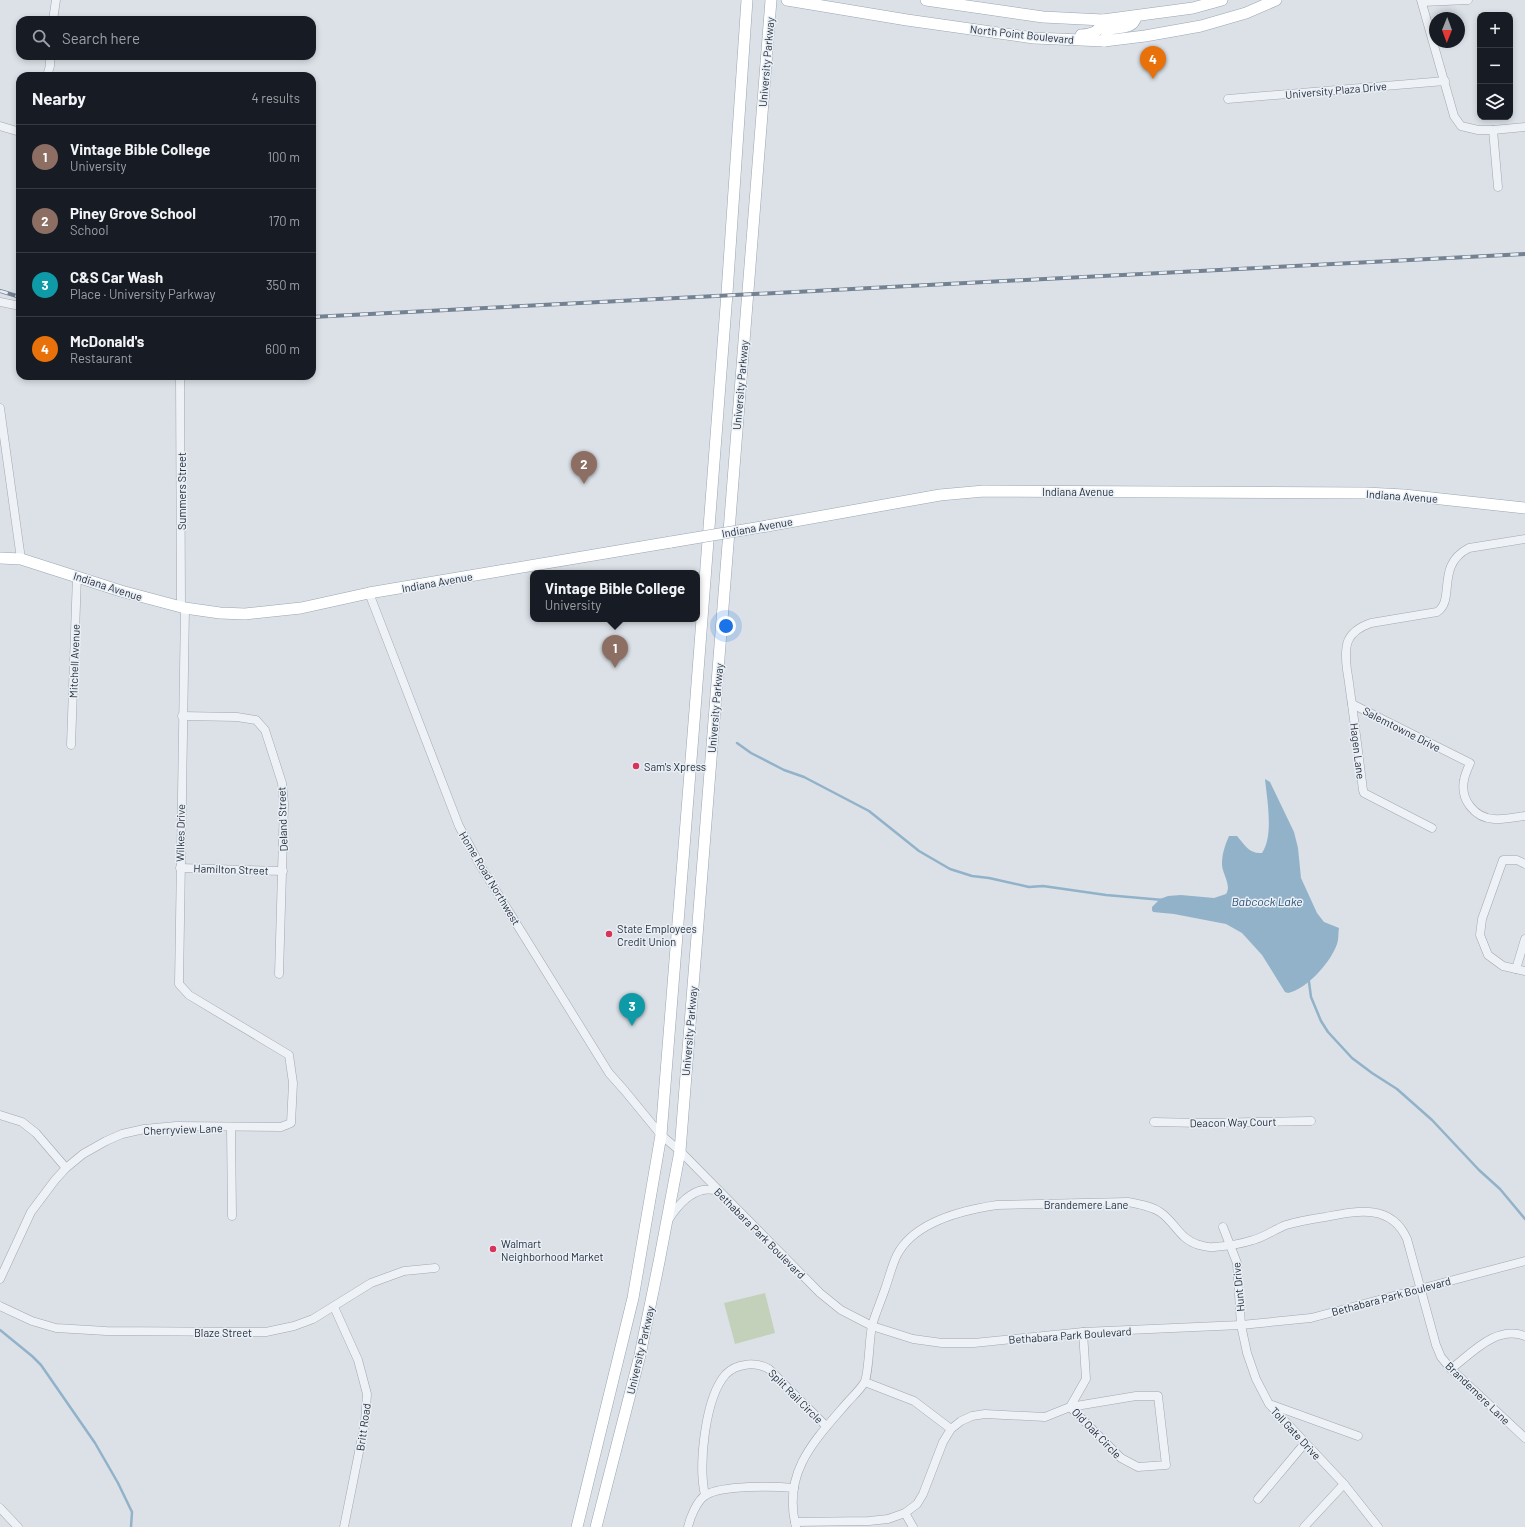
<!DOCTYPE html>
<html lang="en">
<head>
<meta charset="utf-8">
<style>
	:root { --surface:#171b24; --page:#242831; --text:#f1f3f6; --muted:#9ea1a6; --line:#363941; --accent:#8c9099 }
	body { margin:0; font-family:Barlow,sans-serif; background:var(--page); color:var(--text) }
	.controls { position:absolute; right:12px; top:12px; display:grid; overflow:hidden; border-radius:8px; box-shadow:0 2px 6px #0003 }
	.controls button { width:36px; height:36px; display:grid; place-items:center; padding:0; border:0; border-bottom:1px solid var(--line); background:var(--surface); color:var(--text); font:20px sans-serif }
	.compass { position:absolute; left:1429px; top:12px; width:36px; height:36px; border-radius:50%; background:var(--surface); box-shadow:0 2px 6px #0003; rotate:181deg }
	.you { position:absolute; left:726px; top:626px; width:14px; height:14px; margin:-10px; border:3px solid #fff; border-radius:50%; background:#1a73e8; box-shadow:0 0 0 6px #1a73e833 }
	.badge { display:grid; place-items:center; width:26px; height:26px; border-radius:50%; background:var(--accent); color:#fff; font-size:13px; font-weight:700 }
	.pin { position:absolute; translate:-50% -33px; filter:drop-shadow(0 1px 2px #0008) }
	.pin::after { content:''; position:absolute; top:21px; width:14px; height:12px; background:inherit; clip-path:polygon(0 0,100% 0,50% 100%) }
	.popup { position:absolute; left:530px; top:570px; width:170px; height:52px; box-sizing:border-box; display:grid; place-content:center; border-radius:8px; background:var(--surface); filter:drop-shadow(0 1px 3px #0005); font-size:13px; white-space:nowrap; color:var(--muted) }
	.popup b { font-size:15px; color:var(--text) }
	.popup::after { content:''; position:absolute; left:50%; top:100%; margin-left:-8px; border:8px solid transparent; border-top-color:var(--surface) }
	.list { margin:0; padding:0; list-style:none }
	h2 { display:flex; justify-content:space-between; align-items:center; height:52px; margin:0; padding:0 16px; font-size:17px }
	h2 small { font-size:13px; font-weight:400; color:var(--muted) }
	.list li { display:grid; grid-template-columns:26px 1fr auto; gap:12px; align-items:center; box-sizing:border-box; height:64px; padding:0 16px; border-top:1px solid var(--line) }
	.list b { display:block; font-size:15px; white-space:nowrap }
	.list p { margin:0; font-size:13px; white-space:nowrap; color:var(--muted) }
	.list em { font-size:13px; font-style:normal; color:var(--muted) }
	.icon { flex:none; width:22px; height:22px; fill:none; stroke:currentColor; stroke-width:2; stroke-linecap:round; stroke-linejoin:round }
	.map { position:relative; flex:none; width:1525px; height:1527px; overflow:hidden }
	.search { position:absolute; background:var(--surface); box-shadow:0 2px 6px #0003; left:16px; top:16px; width:300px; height:44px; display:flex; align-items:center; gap:10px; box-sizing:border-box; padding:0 14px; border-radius:12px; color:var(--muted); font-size:15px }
	.panel { position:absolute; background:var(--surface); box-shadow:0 2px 6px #0003; left:16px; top:72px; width:300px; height:308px; border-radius:12px }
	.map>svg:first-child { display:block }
	.green { fill:#c3d1bb }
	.water { fill:#92b2ca }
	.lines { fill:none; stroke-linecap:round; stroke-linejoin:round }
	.stream { stroke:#92b2ca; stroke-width:2.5 }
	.minor-casing { stroke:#a0a8b1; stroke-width:9 }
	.major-casing { stroke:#99a6b3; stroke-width:12 }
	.minor { stroke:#eef1f5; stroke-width:8 }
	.major { stroke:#fff; stroke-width:11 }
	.rail-casing { stroke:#738191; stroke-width:4 }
	.rail { stroke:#eaeff5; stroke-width:2.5; stroke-dasharray:8; stroke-linecap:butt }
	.major-bridge-casing { stroke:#99a6b3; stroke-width:12; stroke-linecap:butt }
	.major-bridge { stroke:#fff; stroke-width:11 }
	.poi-dot { fill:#d8345b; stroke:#eaeff5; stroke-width:1.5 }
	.labels { text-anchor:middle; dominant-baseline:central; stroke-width:3; stroke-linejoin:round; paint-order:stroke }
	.street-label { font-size:11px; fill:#24303e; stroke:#eaeff5 }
	.poi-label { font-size:11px; fill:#24303e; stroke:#eaeff5; text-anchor:start }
	.water-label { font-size:12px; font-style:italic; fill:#2b5275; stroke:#eaeff5 }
</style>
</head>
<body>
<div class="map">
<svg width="1525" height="1527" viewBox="0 0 1525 1527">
	<rect width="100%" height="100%" fill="#dbe1e7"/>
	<!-- green -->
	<path class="green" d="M765,1293L775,1333L735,1344L724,1303Z"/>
	<!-- water -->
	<path class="water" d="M1265,779L1270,782L1294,832L1298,848L1301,878L1317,913L1324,922L1339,928C1338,933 1339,939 1337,944C1331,962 1307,989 1288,993L1285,992L1262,955L1242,933L1226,924L1174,914L1153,912L1152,910V907L1160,899L1168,896L1181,895L1214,898L1226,894C1232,885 1222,874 1222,864C1222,854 1225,845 1229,836H1237C1245,845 1249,854 1262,853C1274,836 1267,799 1265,779Z"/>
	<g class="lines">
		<!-- stream -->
		<g class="stream">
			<path d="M737,743L751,753L784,770L804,777L869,811L919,851L950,869L972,876L989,878L1029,887L1043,886L1106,895L1163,900"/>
			<path d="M1308,979L1309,982L1311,997L1321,1021L1328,1032L1352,1058L1372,1073L1397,1089L1432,1120L1479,1170L1500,1189L1525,1219"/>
			<path d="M0,1330L32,1356L41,1365L95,1443L118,1483L132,1512L131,1527"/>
		</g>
		<defs>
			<g id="minor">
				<path d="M1421,0L1454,116L1461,126L1478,130H1493L1498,187"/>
				<path d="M1422,2L1468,0"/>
				<path d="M53,20L56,0"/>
				<path d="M47,76L50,66V56"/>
				<path d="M1228,99L1445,81"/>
				<path d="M0,126L20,132"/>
				<path d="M1493,130L1525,127"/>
				<path d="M0,302L20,306"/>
				<path d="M180,376L181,606"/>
				<path d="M0,408L21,559"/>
				<path d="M1525,539L1469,548C1435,565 1456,600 1437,612L1371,623C1345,632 1344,646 1347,670C1349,681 1350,692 1352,704L1470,763C1468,768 1465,774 1464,780C1460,800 1475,818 1494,819C1504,820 1515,817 1525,816"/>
				<path d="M369,593L459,826L480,865L609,1073L625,1091L661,1135L680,1151L820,1293L841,1310L872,1326L913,1339L942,1343H974L1083,1332L1241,1325L1311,1318L1525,1261"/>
				<path d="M1352,704L1363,790L1364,793L1432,828"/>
				<path d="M182,716L237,717L256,720L265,730L282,783L284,804L279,974"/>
				<path d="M71,745L77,576"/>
				<path d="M1525,864L1517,860H1503L1482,919L1480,935L1488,955L1503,966L1525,971"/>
				<path d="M180,868L283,871"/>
				<path d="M1516,969L1525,939"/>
				<path d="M0,1115L22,1122L36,1133L66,1168"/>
				<path d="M1154,1122L1201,1123L1311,1121"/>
				<path d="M231,1127L232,1216"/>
				<path d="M669,1219C676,1208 688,1193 703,1190C708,1189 714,1190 719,1191"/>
				<path d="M1223,1227L1237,1263L1241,1325L1247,1353L1256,1379L1269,1404L1344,1484L1378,1527"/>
				<path d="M0,1279L31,1212L55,1180L66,1168L83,1154L106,1141L122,1134L144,1129L176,1126L281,1127L291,1123L293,1083L289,1055L189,995L179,984L185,608"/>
				<path d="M0,1306L32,1321L56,1328L106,1331L266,1332L294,1326L313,1319L371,1283L404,1271L435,1268"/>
				<path d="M334,1307L358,1360L367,1394L365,1422L344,1527"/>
				<path d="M1451,1369C1472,1353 1496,1325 1525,1336"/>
				<path d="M865,1382L914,1401L951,1429"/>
				<path d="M1136,1396H1158L1166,1465L1138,1467L1121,1458L1070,1407Z"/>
				<path d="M1272,1405L1358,1436"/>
				<path d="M705,1495C698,1466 705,1397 726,1374C731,1369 737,1366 745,1365C752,1363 762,1365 769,1369L826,1426"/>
				<path d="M1258,1499L1305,1443"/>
				<path d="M0,1508L18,1527"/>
				<path d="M905,1513L913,1527"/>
				<path d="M795,1522L869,1521L888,1519L905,1513L917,1504L923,1494L943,1442L951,1429L961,1421L972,1416L985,1414L1045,1417L1070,1407L1086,1379L1083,1332"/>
				<path d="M688,1527C690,1518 697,1500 706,1495C722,1485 775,1486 794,1488"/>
				<path d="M796,1527C782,1473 814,1441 846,1404C852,1397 859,1391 864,1383C869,1376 869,1338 872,1326C875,1314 881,1301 885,1289C889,1278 892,1265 897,1255C914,1222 963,1210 997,1205L1128,1202C1139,1204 1151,1206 1160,1212C1176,1223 1179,1239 1199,1245C1204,1246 1209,1248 1214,1247C1227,1246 1241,1244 1253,1240C1265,1237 1275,1229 1286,1225C1299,1221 1312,1219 1325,1217C1357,1211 1391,1203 1407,1239L1436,1345L1441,1357L1451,1369L1525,1438"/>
				<path d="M1304,1527L1344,1484"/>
			</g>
			<g id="major">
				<path d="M787,0L907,20L1034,38L1104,41L1145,36L1201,26L1246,13L1276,0"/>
				<path d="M926,0L1043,17L1103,20L1193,8L1222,0"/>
				<path d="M1081,35C1094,34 1099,32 1103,20"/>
				<path d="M1104,41L1109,30C1119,25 1132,31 1136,17"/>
				<path d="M767,526L940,495L984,491L1366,493L1404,495L1525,508"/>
				<path d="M0,558L21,559L121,591L185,608L220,613L245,614L301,608L369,593L671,542"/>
				<path d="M577,1527L633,1298L661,1135L695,710L727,293L747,0"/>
				<path d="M596,1527L640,1355L659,1262L680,1151L771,0"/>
			</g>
		</defs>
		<!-- minor casing -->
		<use href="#minor" class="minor-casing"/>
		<!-- major casing -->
		<use href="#major" class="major-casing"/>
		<!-- minor -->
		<use href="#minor" class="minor"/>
		<!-- major -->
		<use href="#major" class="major"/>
		<defs>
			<g id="rail">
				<path d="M0,291L20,297"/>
				<path d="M312,317L1525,254"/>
			</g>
		</defs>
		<!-- rail casing -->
		<use href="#rail" class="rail-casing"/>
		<!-- rail -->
		<use href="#rail" class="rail"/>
		<defs>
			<path id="major-bridge" d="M671,542L767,526"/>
		</defs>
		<!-- major-bridge casing -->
		<use href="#major-bridge" class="major-bridge-casing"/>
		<!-- major-bridge -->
		<use href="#major-bridge" class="major-bridge"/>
	</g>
	<!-- markers -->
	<g class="poi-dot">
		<circle cx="636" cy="766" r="4"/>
		<circle cx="609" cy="934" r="4"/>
		<circle cx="493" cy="1249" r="4"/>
	</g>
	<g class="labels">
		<!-- street labels -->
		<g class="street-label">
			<text transform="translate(1022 34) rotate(6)">North Point Boulevard</text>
			<text transform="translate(766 62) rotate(-85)">University Parkway</text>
			<text transform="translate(1336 90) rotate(-5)">University Plaza Drive</text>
			<text transform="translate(740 385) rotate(-85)">University Parkway</text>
			<text transform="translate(181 491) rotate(-90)">Summers Street</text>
			<text x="1078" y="491">Indiana Avenue</text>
			<text transform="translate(1402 496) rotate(4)">Indiana Avenue</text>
			<text transform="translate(757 527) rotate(-10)">Indiana Avenue</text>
			<text transform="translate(437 582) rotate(-10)">Indiana Avenue</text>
			<text transform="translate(108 586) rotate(18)">Indiana Avenue</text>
			<text transform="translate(74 661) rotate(-88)">Mitchell Avenue</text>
			<text transform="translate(715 708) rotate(-85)">University Parkway</text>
			<text transform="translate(1402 729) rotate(27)">Salemtowne Drive</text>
			<text transform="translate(1358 751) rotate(83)">Hagen Lane</text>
			<text transform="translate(282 819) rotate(-92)">Deland Street</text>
			<text transform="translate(180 833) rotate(-89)">Wilkes Drive</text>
			<text transform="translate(231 869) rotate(2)">Hamilton Street</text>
			<text transform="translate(490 878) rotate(59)">Home Road Northwest</text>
			<text transform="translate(689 1031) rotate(-85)">University Parkway</text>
			<text transform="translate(1233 1122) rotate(-1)">Deacon Way Court</text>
			<text transform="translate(183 1129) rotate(-2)">Cherryview Lane</text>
			<text x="1086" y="1204">Brandemere Lane</text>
			<text transform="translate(760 1233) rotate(45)">Bethabara Park Boulevard</text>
			<text transform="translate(1238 1287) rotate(-95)">Hunt Drive</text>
			<text transform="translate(1391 1296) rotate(-15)">Bethabara Park Boulevard</text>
			<text x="223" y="1332">Blaze Street</text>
			<text transform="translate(1070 1335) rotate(-4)">Bethabara Park Boulevard</text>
			<text transform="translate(640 1350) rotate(-77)">University Parkway</text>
			<text transform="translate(1478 1393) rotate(44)">Brandemere Lane</text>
			<text transform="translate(796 1396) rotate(45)">Split Rail Circle</text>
			<text transform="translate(363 1427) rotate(-82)">Britt Road</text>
			<text transform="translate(1097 1433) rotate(46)">Old Oak Circle</text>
			<text transform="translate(1296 1433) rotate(47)">Toll Gate Drive</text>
		</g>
		<!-- poi labels -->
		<g class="poi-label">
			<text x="644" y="766">Sam's Xpress</text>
			<text x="617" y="928">State Employees<tspan x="617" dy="13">Credit Union</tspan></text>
			<text x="501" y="1243">Walmart<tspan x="501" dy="13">Neighborhood Market</tspan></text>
		</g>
		<!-- water labels -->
		<g class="water-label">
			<text x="1267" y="901">Babcock Lake</text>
		</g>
	</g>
</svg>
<div class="controls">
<button>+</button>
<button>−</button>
<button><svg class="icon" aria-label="layers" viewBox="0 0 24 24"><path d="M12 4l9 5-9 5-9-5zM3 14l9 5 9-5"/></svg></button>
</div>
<svg class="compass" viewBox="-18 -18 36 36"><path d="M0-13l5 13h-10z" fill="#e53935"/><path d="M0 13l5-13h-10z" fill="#9ea1a6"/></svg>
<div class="you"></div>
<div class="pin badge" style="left:615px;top:668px;background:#8d6e63">1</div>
<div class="popup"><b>Vintage Bible College</b>University</div>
<div class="pin badge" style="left:584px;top:484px;background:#8d6e63">2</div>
<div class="pin badge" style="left:632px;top:1026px;background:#0f9aa8">3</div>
<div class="pin badge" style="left:1153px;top:79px;background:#e8710a">4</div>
<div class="search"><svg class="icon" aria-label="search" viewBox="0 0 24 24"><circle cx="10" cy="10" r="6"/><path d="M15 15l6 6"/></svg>Search here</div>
<section class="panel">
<h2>Nearby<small>4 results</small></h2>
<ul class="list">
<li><span class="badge" style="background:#8d6e63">1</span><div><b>Vintage Bible College</b><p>University</p></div><em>100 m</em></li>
<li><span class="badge" style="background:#8d6e63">2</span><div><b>Piney Grove School</b><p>School</p></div><em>170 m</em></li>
<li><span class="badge" style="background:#0f9aa8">3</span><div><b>C&amp;S Car Wash</b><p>Place · University Parkway</p></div><em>350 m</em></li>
<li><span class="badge" style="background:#e8710a">4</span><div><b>McDonald's</b><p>Restaurant</p></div><em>600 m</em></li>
</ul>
</section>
</div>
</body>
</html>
